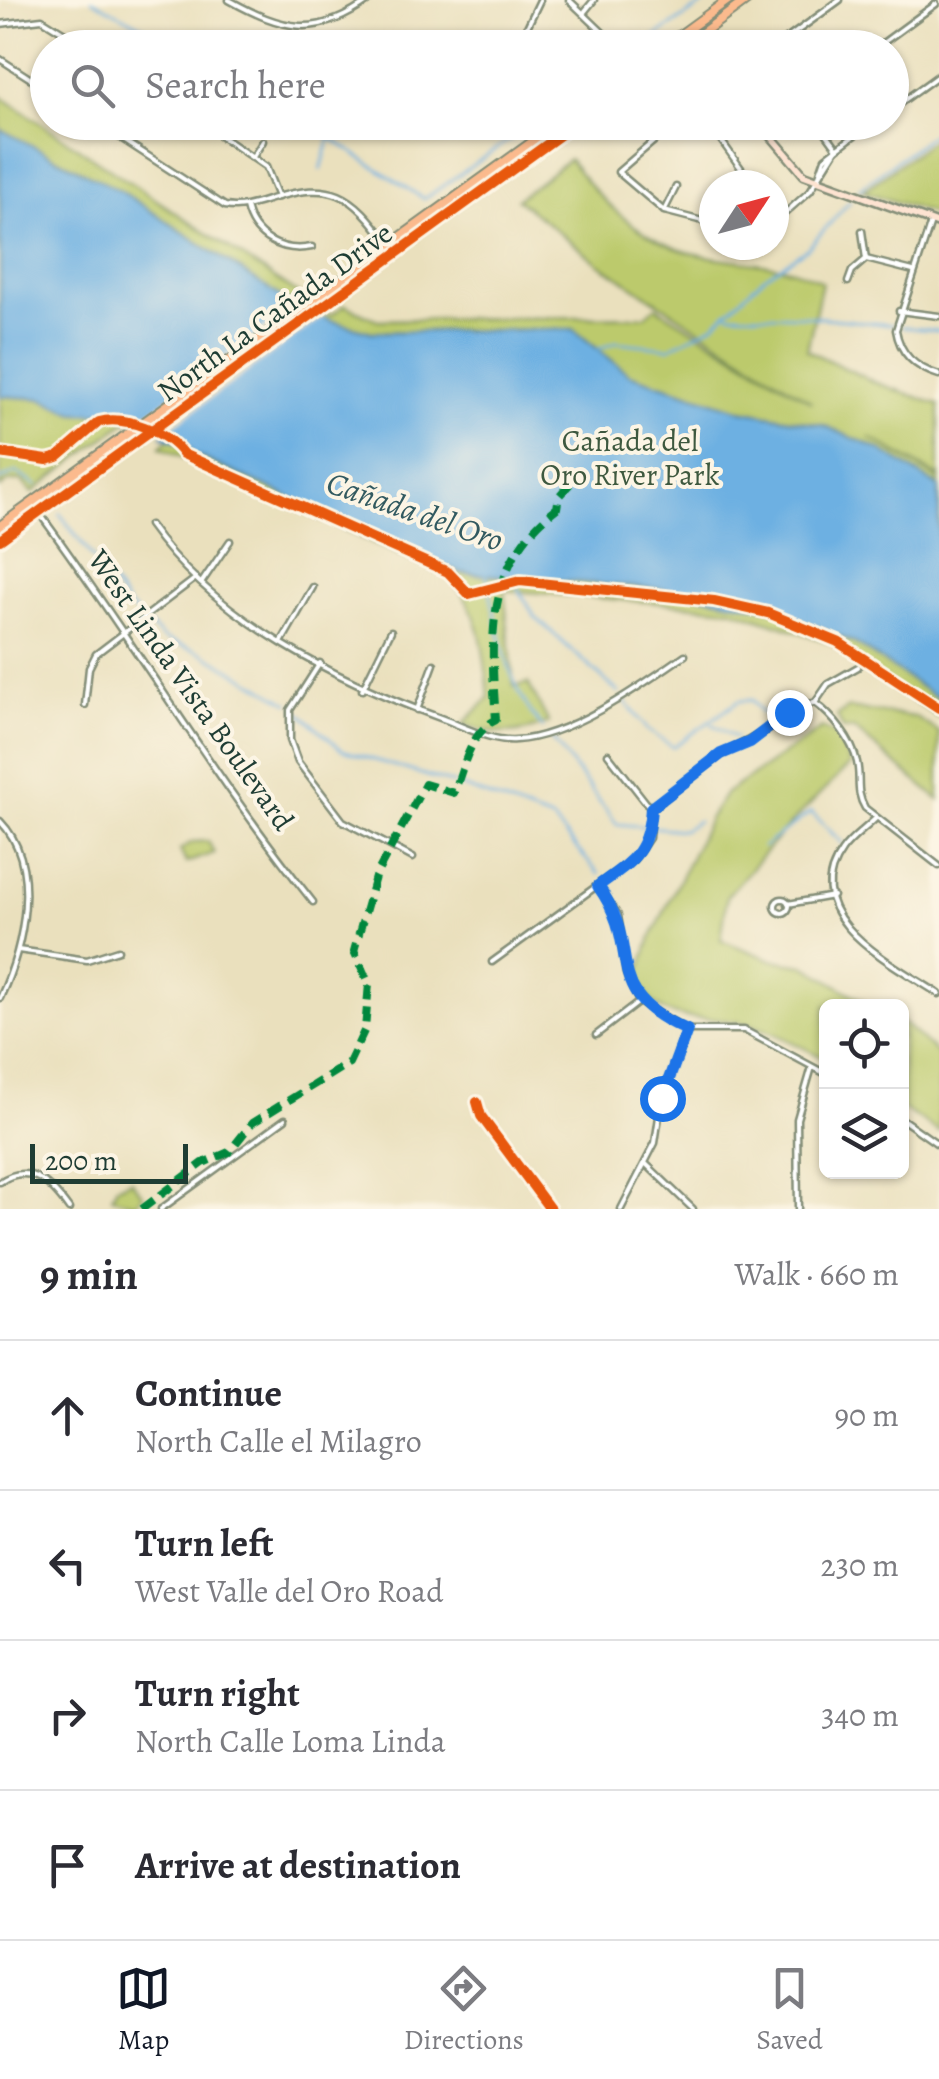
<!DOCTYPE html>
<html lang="en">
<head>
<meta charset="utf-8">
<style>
	:root { --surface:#fff; --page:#f7f7f7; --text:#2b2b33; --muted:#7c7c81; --line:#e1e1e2; --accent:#111827 }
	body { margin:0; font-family:Alegreya,serif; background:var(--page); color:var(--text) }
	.controls { position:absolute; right:30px; bottom:30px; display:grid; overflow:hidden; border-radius:15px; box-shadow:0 2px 8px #0004 }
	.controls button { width:90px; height:90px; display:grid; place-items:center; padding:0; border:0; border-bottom:2px solid var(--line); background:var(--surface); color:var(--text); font:50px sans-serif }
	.compass { position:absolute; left:699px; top:170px; width:90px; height:90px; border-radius:50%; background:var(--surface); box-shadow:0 2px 8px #0004; rotate:54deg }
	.scale { position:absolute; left:30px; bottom:25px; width:158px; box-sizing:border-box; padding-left:10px; border:5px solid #1f3d34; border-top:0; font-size:28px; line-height:35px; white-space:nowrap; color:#1f3d34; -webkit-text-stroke:8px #fcf5e5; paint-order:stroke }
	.stop { position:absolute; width:30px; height:30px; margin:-22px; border:8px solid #1a73e8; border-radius:50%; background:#fff }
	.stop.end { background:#1a73e8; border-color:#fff; box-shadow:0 2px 10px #0008 }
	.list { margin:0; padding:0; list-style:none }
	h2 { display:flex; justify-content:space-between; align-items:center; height:130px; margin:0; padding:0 40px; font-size:42px }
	h2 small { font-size:32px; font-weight:400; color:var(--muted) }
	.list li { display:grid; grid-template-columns:65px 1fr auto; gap:30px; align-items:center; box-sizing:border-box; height:150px; padding:0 40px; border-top:2px solid var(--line) }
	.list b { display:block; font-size:38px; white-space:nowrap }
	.list p { margin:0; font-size:32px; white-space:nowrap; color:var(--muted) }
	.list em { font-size:32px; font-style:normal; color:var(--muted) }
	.icon { flex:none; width:55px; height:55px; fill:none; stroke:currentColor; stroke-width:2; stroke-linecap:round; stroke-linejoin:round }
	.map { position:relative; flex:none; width:939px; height:1209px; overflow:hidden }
	.search { position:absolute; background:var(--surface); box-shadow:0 2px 8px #0004; left:30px; right:30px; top:30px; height:110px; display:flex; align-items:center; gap:25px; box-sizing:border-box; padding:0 35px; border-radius:55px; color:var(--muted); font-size:38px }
	.sheet { height:730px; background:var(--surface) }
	nav { display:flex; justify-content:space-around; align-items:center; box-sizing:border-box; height:140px; border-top:2px solid var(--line); background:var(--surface); font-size:28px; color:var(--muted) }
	nav a { display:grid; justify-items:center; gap:5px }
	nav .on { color:var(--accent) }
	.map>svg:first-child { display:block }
	.green { fill:#bcca6c; stroke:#6e8450; stroke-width:2.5 }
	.water { fill:#6db0e2; stroke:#46768b; stroke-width:2.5 }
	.pier { fill:#eae0bd }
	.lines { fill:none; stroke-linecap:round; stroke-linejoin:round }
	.stream { stroke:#6db0e2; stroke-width:2.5 }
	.street-casing { stroke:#848e78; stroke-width:9 }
	.secondary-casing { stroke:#848e78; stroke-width:11 }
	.primary-casing { stroke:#848e78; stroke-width:12 }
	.street { stroke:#fff; stroke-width:4 }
	.secondary { stroke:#fde3d1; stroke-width:6 }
	.primary { stroke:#fbba8d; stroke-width:8 }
	.quiet { stroke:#00873e; stroke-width:8; stroke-dasharray:15 8; stroke-linecap:butt }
	.cycleway-casing { stroke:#fcf5e5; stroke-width:16 }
	.cycleway { stroke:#e8590c; stroke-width:10 }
	.route { stroke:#1a73e8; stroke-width:12 }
	.labels { text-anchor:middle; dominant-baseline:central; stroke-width:8; stroke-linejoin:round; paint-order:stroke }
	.street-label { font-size:30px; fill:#1f3d34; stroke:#fcf5e5 }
	.park-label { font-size:30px; fill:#3e593f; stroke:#fcf5e5 }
	.water-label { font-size:32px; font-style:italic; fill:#325a60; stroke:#fcf5e5 }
</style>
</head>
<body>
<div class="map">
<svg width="939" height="1209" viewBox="0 0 939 1209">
	<rect width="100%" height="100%" fill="#fcf5e5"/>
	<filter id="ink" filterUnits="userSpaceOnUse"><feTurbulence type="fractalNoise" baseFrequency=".01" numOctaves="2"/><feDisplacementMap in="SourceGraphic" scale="20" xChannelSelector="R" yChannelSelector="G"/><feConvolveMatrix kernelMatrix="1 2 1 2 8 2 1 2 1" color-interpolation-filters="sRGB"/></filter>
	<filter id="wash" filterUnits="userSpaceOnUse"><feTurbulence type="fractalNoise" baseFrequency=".0048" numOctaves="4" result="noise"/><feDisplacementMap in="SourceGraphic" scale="40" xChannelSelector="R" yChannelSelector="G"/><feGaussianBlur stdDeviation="2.25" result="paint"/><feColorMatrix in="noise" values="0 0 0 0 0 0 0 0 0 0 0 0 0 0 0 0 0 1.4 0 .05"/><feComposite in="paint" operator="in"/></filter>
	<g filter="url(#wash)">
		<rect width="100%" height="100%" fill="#eae0bd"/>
		<!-- green -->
		<g class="green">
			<path d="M0,96L300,295L296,299L331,315L345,305L377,320L645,316L656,307L812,402L599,264L517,199L569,159C596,196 630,230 673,247C721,266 776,256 822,282L807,350L874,382L939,405V477L869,437L939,480V718L829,642L732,609L504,590L514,687L528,683L549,723C517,736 495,736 463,724L489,698C483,647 484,618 450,577L160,447L169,439L129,419L32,493L22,481H9L0,488Z"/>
			<path d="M939,135V216L863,191Z"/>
			<path d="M848,708L915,717L939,732V800L854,729H843L837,716Z"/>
			<path d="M822,728L840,737L850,765L789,825L727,896L721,940L772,960L804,965L871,1006H826V1059C797,1045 764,1025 731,1021C687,1015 662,1026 637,980L650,941L710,817L726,793Z"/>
			<path d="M208,841L214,853L186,863L180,850L192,842Z"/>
			<path d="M902,1022L939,1055V1132L902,1108Z"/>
			<path d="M131,1180L143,1195L135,1204L112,1197L116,1187Z"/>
		</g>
		<!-- water -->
		<path class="water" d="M0,129L121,191L284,299L330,320L371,332L573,329L629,374L741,410L823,425L879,449L939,487V699L855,643L778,610L663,589L460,573L190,453L191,449L115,414L74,413L43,399L0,396Z"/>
		<!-- pier -->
		<path class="pier" d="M302,301L328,313L158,437L132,425Z"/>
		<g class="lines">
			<!-- stream -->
			<g class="stream">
				<path d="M92,0L184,48"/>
				<path d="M638,48L704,4"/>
				<path d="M306,122L424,199L535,122"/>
				<path d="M321,170L330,137"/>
				<path d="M859,189L939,129"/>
				<path d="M729,314L805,316L892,325"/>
				<path d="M902,327L939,331"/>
				<path d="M599,349L616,342L669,348L712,326L764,277L808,248L850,201"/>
				<path d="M0,480L16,472L36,485"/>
				<path d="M60,514L129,606L164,639L200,652L289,703"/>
				<path d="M486,572C497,624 506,687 543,728"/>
				<path d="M510,574L535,617L619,693"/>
				<path d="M624,700L649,731L673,747L739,701L752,700L761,712L775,717"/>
				<path d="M296,709L342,750L454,784"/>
				<path d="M712,724L736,738"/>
				<path d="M549,735L617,824L683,830L698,821"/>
				<path d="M460,786L552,820L599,874"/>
				<path d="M763,847L811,812L842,843"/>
			</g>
		</g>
	</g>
	<g filter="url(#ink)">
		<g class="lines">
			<defs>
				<g id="street">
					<path d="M229,0C283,30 317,39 370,0"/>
					<path d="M569,0L619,48"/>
					<path d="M585,11L594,0"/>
					<path d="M0,24L42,19L89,48"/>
					<path d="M517,48L540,0"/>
					<path d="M774,48L840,0"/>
					<path d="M876,48L936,4"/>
					<path d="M0,59L48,90"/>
					<path d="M892,109L939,75"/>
					<path d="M96,122L225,206C242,209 255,204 271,199C332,180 352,193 388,243"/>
					<path d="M200,122L266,167L278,197"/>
					<path d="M676,122L618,172L664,211L714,224"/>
					<path d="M708,122L748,178L739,185"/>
					<path d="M818,122L837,148"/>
					<path d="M253,157L263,141"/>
					<path d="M817,181L825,158L872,122"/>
					<path d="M246,207C253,238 282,253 312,247"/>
					<path d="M664,211L676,187"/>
					<path d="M931,222L896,330C900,355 916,368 939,375"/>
					<path d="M774,223L810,191L837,148"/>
					<path d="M862,231L866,259"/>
					<path d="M848,282L852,271L866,259L913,271"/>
					<path d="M899,311L939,316"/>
					<path d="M40,514C134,641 214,778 313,902"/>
					<path d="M149,525C217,621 336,680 443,719C465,727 492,742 516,740C570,737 642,685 685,655"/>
					<path d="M202,582L230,541"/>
					<path d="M282,641L313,587"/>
					<path d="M320,663L290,710V740L298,762L343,821L413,858"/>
					<path d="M362,690L391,631"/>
					<path d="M815,703C833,716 852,740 857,762C861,780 855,791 865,808L939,866"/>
					<path d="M815,703L828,684L858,667"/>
					<path d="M85,705L89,668L96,654L196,578"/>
					<path d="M417,710L434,664"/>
					<path d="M608,754L651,809"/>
					<path d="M876,818C865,829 850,839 842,851C794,917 897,966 939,994"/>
					<path d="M0,821C43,865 23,949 0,998"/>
					<path d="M598,886L618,915L626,973L639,1002L687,1030H744L826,1074"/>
					<circle cx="782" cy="906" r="7"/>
					<path d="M788,904L833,896"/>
					<path d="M18,950L87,960L118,950"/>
					<path d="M492,962L634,859L649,838L651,809L721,755L775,726L797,705L815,703"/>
					<path d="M596,1035L639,1002"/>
					<path d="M902,1119L939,1145"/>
					<path d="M646,1164L693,1209"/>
					<path d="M0,1182C30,1161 52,1185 69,1209"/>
					<path d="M161,1209L285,1119"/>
					<path d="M621,1209L655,1143L662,1097L687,1030"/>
					<path d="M798,1209L797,1119L812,1067"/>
				</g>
				<g id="secondary">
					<path d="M690,28L698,48"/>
					<path d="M698,33L710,48"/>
					<path d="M759,122L804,175L939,224"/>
					<path d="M477,1102L481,1116L550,1209"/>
				</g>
				<g id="primary">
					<path d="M662,48L728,0"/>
					<path d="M682,48L747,0"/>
					<path d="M0,526L560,122"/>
					<path d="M0,540L578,122"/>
				</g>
			</defs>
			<!-- street casing -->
			<use href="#street" class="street-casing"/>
			<!-- secondary casing -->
			<use href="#secondary" class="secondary-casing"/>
			<!-- primary casing -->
			<use href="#primary" class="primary-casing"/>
			<!-- street -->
			<use href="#street" class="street"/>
			<!-- secondary -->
			<use href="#secondary" class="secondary"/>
			<!-- primary -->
			<use href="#primary" class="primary"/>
			<!-- quiet -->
			<path class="quiet" d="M142,1209L203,1163L229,1152L252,1123L349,1063L365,1029L369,984L354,951L375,877L425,784L454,793C464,766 471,731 496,720C490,637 485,563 557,508L559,496L577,476"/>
			<defs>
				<g id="cycleway">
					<path d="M0,453L47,460L58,457L99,422C125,415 167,432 183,454L448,572L469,594L520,581L714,601L768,613L838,642L939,708"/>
					<path d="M0,540L578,122"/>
					<path d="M477,1102L481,1116L550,1209"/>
				</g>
			</defs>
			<!-- cycleway casing -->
			<use href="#cycleway" class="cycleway-casing"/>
			<!-- cycleway -->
			<use href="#cycleway" class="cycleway"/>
		</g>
	</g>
	<g class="lines" filter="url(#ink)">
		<!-- route -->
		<path class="route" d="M662,1098L687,1030C596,991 646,952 598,886C632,861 648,853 651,808L721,754L750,742L789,712"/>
	</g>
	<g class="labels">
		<!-- street labels -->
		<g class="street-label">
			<text transform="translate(275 312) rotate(-36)">North La Cañada Drive</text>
			<text transform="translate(191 690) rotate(55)">West Linda Vista Boulevard</text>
		</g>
		<!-- park labels -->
		<g class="park-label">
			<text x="630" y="441">Cañada del<tspan x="630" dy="34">Oro River Park</tspan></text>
		</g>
		<!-- water labels -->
		<g class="water-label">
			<text transform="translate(415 511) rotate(19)">Cañada del Oro</text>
		</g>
	</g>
</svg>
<div class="controls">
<button><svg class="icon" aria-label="locate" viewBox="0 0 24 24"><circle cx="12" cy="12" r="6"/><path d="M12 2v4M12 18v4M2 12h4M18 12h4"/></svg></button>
<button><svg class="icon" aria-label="layers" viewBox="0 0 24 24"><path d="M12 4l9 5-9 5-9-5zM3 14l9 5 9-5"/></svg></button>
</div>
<svg class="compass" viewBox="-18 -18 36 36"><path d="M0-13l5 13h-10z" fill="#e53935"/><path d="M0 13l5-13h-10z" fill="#7c7c81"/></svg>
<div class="scale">200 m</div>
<div class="stop" style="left:662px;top:1098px"></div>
<div class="stop end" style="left:789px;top:712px"></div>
<div class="search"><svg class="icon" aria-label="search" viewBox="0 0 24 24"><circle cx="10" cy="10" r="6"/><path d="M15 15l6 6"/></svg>Search here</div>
</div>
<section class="sheet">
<h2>9 min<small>Walk · 660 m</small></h2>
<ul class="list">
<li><svg class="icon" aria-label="ahead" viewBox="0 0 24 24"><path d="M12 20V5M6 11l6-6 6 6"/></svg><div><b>Continue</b><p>North Calle el Milagro</p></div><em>90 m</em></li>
<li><svg class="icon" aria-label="left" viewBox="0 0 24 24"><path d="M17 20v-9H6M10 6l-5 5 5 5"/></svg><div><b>Turn left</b><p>West Valle del Oro Road</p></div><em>230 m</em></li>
<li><svg class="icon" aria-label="right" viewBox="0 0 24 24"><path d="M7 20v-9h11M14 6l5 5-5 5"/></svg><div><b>Turn right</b><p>North Calle Loma Linda</p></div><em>340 m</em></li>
<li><svg class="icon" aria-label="arrive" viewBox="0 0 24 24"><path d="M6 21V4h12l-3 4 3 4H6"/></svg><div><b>Arrive at destination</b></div></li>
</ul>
</section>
<nav>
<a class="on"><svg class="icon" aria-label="map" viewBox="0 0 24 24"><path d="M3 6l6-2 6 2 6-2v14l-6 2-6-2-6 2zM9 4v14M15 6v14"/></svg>Map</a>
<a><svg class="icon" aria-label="directions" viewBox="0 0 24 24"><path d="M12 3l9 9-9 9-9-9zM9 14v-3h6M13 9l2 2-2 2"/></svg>Directions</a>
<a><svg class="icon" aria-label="saved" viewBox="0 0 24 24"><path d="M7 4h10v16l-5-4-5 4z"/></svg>Saved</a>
</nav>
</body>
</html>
